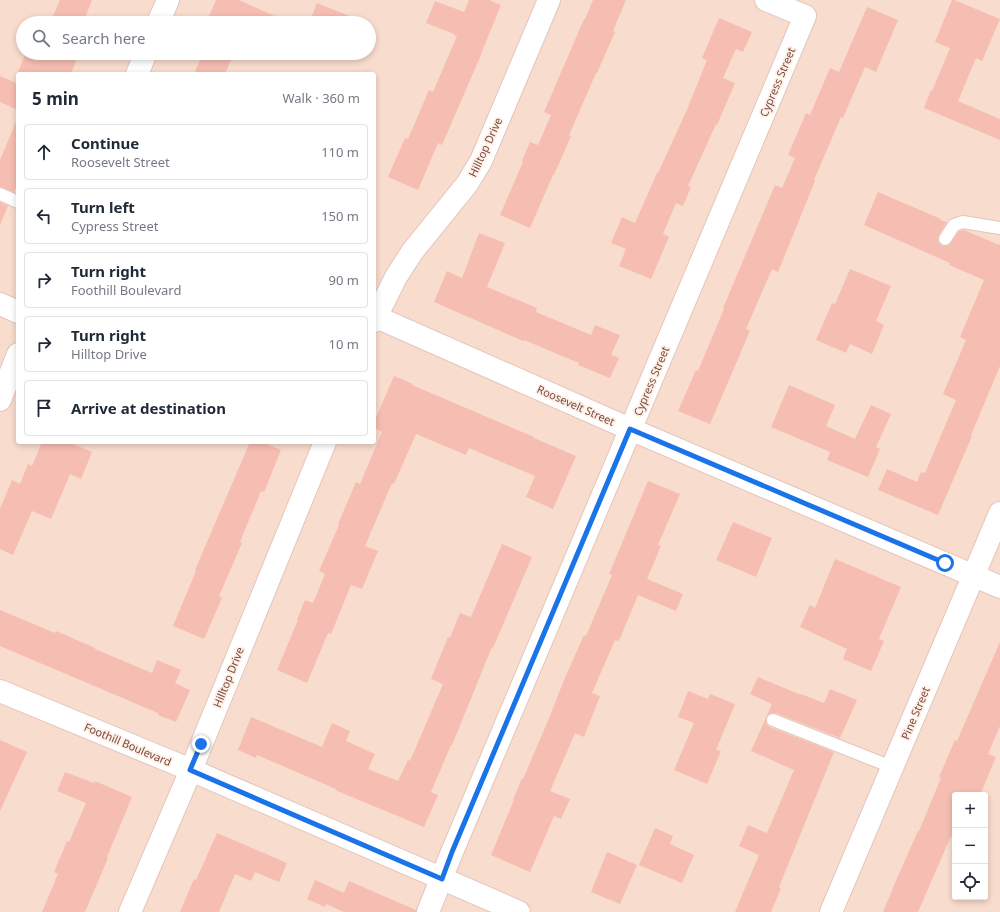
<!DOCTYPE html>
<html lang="en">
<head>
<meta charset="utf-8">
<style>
	:root { --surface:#fff; --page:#f2f2f3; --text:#1f2937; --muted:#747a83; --line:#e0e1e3 }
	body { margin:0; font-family:"Noto Sans",sans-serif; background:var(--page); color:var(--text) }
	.controls { position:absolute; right:12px; bottom:12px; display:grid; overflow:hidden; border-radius:4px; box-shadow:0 2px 6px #0003 }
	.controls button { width:36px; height:36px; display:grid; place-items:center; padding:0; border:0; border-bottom:1px solid var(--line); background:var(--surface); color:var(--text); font:20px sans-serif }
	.stop { position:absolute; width:12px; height:12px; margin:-9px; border:3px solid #1a73e8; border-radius:50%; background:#fff }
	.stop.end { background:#1a73e8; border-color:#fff; box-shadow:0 1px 4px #0008 }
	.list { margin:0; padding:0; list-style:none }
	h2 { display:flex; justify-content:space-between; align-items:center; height:52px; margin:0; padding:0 16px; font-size:17px }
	h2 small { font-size:13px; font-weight:400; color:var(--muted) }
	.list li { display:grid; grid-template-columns:26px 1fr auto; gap:12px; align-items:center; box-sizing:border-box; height:56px; margin:0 8px 8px; padding:0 8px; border:1px solid var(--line); border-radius:4px }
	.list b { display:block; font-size:15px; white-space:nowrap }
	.list p { margin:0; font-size:13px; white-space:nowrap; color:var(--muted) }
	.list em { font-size:13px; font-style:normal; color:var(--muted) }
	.icon { flex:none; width:22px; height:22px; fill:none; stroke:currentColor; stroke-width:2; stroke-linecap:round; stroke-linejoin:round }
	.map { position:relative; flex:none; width:1000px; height:912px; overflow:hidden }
	.search { position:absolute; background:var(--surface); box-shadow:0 2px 6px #0003; left:16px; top:16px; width:360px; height:44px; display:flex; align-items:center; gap:10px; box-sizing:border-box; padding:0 14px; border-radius:22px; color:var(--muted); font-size:15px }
	.panel { position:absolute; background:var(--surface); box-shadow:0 2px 6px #0003; left:16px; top:72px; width:360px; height:372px; border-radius:4px }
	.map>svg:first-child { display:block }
	.residential { fill:#f8dccd; fill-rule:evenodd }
	.building { fill:#f6beb2 }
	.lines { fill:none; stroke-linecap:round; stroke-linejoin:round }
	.lane-casing { stroke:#e4c5bb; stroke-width:14 }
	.street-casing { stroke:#e4c5bb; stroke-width:24 }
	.lane { stroke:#fff; stroke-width:12 }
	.street { stroke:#fff; stroke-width:22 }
	.route { stroke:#1a73e8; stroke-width:5 }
	.labels { text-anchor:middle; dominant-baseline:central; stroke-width:3.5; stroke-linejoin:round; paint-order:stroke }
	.street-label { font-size:11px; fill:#754a44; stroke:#ffefe5 }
</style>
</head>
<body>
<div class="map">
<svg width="1000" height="912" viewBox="0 0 1000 912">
	<rect width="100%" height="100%" fill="#feeadc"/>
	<!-- residential -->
	<path class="residential" d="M0,0H1000V912H0ZM23,23H369V53H23ZM18,74H374V442H18ZM955,795H985V897H955Z"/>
	<!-- building -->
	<g class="building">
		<path d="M60,0H92L83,23H50Z"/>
		<path d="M216,0H239L290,23H211L207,21Z"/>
		<path d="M469,0H489L501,5L481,54V55L442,145L438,143L418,190L388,177L405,138L408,139L429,90L433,92L457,36L454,35V34L426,23L435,1L464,12Z"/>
		<path d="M593,0H626L613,31L615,32L597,73H596L569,135L571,136L554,175H553L530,228L500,215L523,162L522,161L530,142L538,145L551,115L544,112L584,19H585Z"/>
		<path d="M952,0H954L1000,19L982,61L976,58L958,101L1000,119V140L924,108L931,90L932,91L950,48L935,42Z"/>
		<path d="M317,3L364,22V23H309Z"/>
		<path d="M867,7L898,20L876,72L865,67L843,118L841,117L814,180L815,181L778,272L772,269L746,329L750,331L710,424L678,411L696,370L698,371L724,309L723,308L775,185L782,188L795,158L788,155L806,113L810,115L830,68L839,72Z"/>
		<path d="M719,18L752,32L743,52L736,49L723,78L735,83L717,125L716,124L688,186L691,187L683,206L676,203L663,234L669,237L651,279L619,266L626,249L611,243L622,217L635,223L657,173H658L686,112L707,60L702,58Z"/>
		<path d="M26,53H65L77,58L71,74H17Z"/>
		<path d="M203,53H234L225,74H194Z"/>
		<path d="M0,76L18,84V110L0,102Z"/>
		<path d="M18,117V183L14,192L0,187V160Z"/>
		<path d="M878,192L941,219L940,220L947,222L939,235L938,238V242L941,245L945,246L949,245L959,231L964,230L999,245L1000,243V366L971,435L972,436L938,515L878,490L887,469L917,482L921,472L925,473L956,400L943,394L966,340L960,337L984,280L949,265L950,263L864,225Z"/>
		<path d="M0,202L8,206L0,225Z"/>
		<path d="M479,233L505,243L487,287L537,308L536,312L591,335L595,325L620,335L611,355L619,358L610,378L578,365L579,363L524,340L523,341L434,302L447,271L462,278Z"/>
		<path d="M850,269L891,286L876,321L884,325L872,354L850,344L846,353L816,340L832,303L835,304Z"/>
		<path d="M394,376L413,384L412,385L534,437V438L576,456L553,509L526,497L535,476L469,448L466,455L416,434L394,484L392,483L365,546L378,551L362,589L351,585L331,634L328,633L307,683L277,670L298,620H297L305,600L313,603L325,574L319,571L339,525L338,524L356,482L360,484L382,432L374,428V422Z"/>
		<path d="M789,385L835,405L826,426L855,439L871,405L891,414L876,447L880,449L868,477L827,460L830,452L771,427Z"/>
		<path d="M42,442H68L92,452L81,479L70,474L51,519L32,511L13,555L0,549V509L12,480L20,484L28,464L32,466Z"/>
		<path d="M250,442H262L281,450L264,492L261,491L240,542L242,543L219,596L222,598L204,639L173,626L196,571L195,570Z"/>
		<path d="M648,481L680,494L658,545L661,546L647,579L683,594L676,611L638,595L619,641L615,640L592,693L600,696L584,737L575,733L550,791L570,799L561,819L554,816L530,872L491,855L514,800H513L522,778L523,779L550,716L564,680L584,635L586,636L612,575L609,574Z"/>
		<path d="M733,522L772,538L756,577L716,560Z"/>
		<path d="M502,544L532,557L493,648L492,647L452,745H451L431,792L438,795L424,827L335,790L336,789L257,755L256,758L238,750L251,717L322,747L332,723L350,731L346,741L375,754L368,769L398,781L408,760L410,761L443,684L431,679L448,637L450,638L460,613L471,617Z"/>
		<path d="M835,559L901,587L879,639L884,641L871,671L843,659L847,649L800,627L810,605L815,608Z"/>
		<path d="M0,610L55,633L56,631L95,648V649L152,673L157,660L181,670L175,683L190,690L176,722L158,715V713L0,646Z"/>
		<path d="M1000,642V726L988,754L996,757L980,795H955V838L951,836L918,912H883L898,876L918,831H919L941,778L939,777L955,740L957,741Z"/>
		<path d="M758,677L801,695V694L824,703L830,689L857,700L840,738L776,713H772L769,714L766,717V721L767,725L770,727L834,752L779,887L781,888L771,912H735L759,855L739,846L748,825L767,833L794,770L751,751L772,704L750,694Z"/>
		<path d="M688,691L708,699L710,694L735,704L716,750L721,751L707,784L674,770L694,723L678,717Z"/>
		<path d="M0,740L27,752L0,811Z"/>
		<path d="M65,772L94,783L95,781L132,797L107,857L108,858L85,912H42L58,874L54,872L67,841L69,842L86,803L57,791Z"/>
		<path d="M655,828L673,836L670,844L694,855L682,883L639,865Z"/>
		<path d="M217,833L287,863L279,882L255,872L251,881L235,874L219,912H180L194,879L196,880Z"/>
		<path d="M607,852L637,865L620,904L591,892Z"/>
		<path d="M315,880L344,893L349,881L416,910V912H344L326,904L325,907L307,899Z"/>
	</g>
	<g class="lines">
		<defs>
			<g id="lane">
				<path d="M0,194L18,202"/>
				<path d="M945,239L954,225L963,222L1000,228"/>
				<path d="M773,720L892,767"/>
			</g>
			<g id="street">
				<path d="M158,23L168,0"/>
				<path d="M137,74L146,53"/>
				<path d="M0,304L18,312"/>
				<path d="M374,316L630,429L1000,587"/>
				<path d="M374,321L396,277L412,252L467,184L481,161L549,0"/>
				<path d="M0,400L18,354"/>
				<path d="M0,691L191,770L519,912"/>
				<path d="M130,912L191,770L325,442"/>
				<path d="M428,912L452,852L805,16L766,0"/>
				<path d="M831,912L1000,513"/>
			</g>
		</defs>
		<!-- lane casing -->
		<use href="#lane" class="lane-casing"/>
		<!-- street casing -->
		<use href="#street" class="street-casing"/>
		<!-- lane -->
		<use href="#lane" class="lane"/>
		<!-- street -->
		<use href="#street" class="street"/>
	</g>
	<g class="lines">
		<!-- route -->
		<path class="route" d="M201,744L190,770L442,879L452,852L630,429L945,563"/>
	</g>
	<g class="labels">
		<!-- street labels -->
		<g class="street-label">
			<text transform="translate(777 82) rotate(-67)">Cypress Street</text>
			<text transform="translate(485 147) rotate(-65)">Hilltop Drive</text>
			<text transform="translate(651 381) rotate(-67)">Cypress Street</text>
			<text transform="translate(576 405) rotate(24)">Roosevelt Street</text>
			<text transform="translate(228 677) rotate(-68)">Hilltop Drive</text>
			<text transform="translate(915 713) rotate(-67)">Pine Street</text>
			<text transform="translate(128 744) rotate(23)">Foothill Boulevard</text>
		</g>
	</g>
</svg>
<div class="controls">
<button>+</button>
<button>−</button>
<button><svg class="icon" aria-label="locate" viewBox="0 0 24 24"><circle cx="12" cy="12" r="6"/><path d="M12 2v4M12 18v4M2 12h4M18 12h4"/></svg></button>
</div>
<div class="stop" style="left:945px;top:563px"></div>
<div class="stop end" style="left:201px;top:744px"></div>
<div class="search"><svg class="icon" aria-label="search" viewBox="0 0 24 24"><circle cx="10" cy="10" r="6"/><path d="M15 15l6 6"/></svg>Search here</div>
<section class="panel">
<h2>5 min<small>Walk · 360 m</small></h2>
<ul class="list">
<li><svg class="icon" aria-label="ahead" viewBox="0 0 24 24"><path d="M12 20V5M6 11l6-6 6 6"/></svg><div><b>Continue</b><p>Roosevelt Street</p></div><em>110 m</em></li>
<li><svg class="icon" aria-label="left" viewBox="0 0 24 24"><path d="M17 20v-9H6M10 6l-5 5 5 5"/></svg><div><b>Turn left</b><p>Cypress Street</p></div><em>150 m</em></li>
<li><svg class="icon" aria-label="right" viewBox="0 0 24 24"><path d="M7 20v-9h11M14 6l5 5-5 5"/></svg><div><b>Turn right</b><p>Foothill Boulevard</p></div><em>90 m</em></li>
<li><svg class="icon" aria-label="right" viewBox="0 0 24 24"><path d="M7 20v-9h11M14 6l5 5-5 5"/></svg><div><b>Turn right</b><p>Hilltop Drive</p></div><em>10 m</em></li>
<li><svg class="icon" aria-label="arrive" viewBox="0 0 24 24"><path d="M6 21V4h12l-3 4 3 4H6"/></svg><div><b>Arrive at destination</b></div></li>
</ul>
</section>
</div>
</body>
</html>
